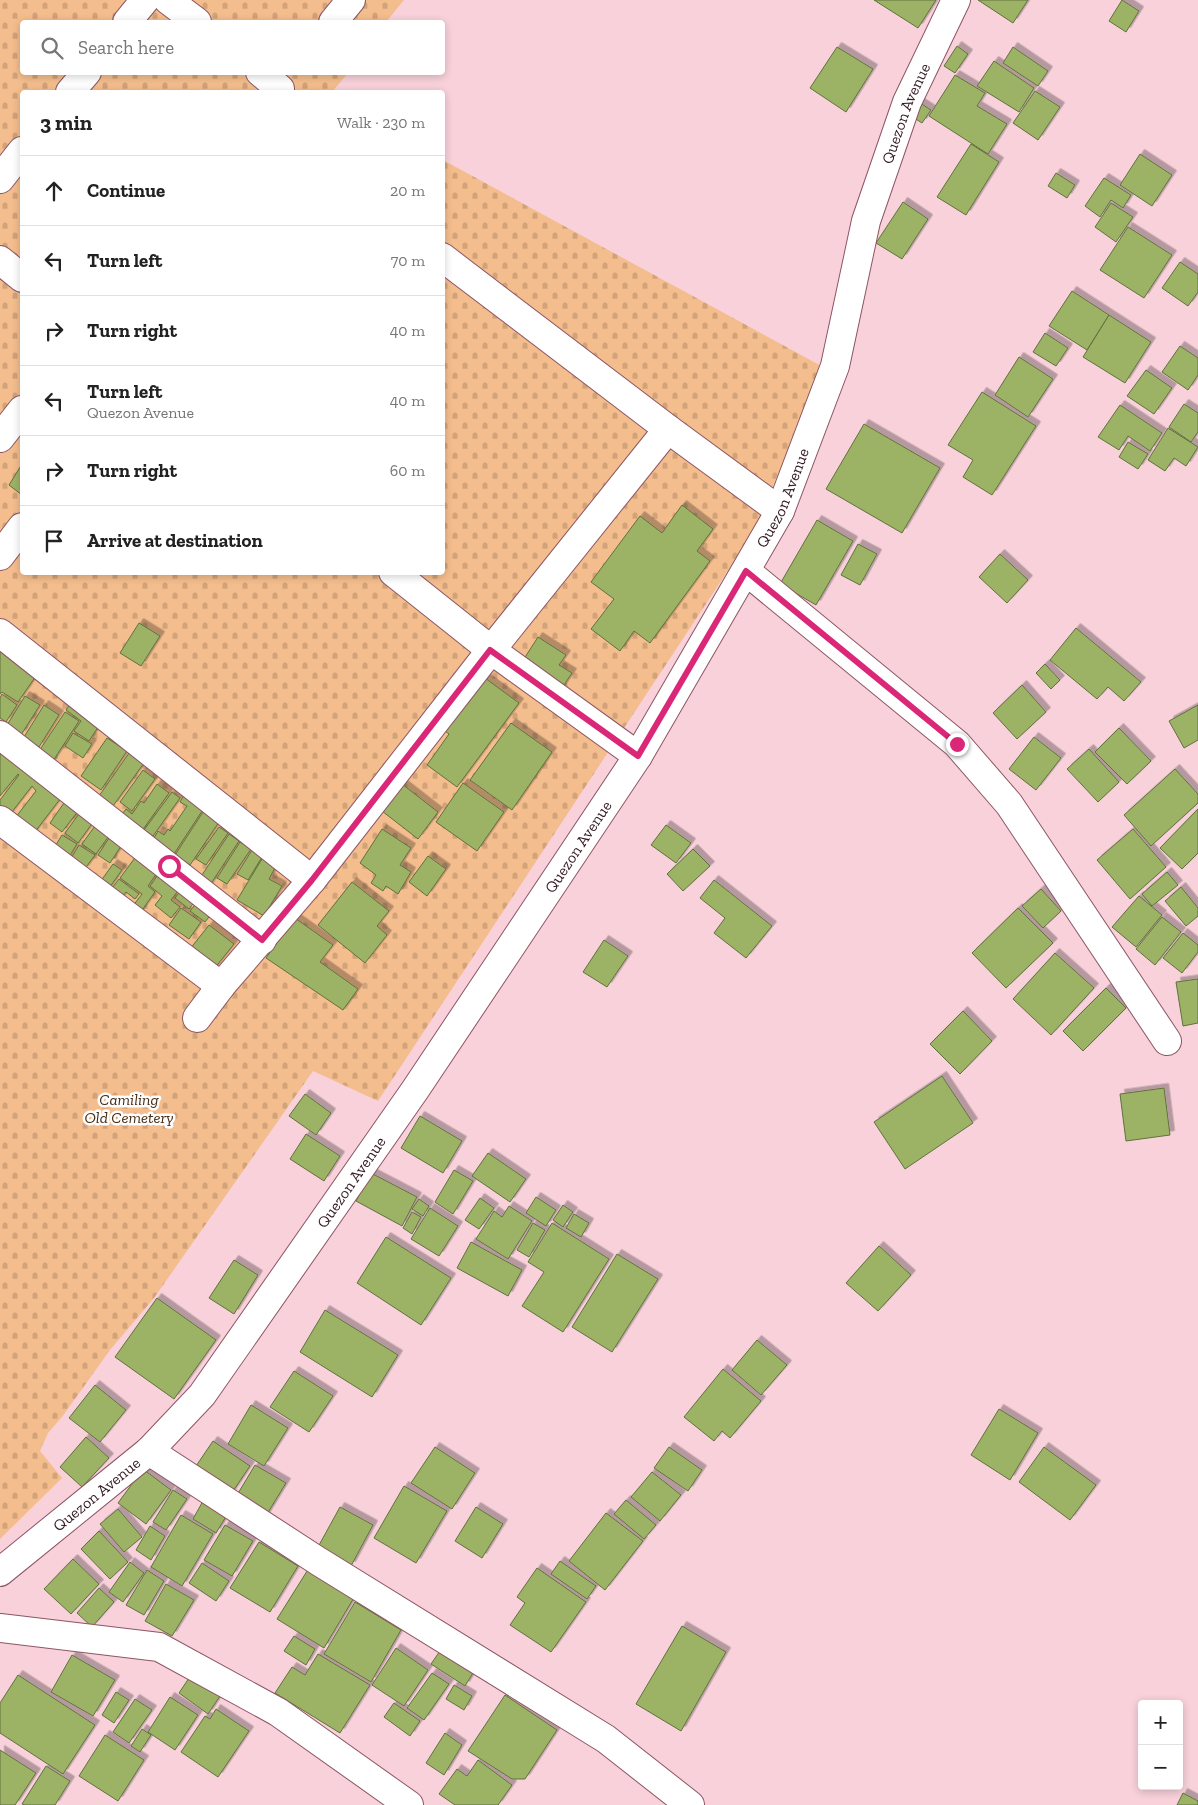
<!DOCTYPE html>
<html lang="en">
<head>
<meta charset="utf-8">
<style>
	:root { --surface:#fff; --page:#f2f2f2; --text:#222; --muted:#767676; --line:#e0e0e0 }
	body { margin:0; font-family:"Zilla Slab",serif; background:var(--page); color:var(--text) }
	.controls { position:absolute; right:15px; bottom:15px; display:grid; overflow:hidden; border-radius:5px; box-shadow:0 2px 8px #0003 }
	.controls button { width:45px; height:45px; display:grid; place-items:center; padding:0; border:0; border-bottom:1px solid var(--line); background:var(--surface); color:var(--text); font:25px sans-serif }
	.stop { position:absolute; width:15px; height:15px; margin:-11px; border:4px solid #db2777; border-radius:50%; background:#fff }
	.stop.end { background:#db2777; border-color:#fff; box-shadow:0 1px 5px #0008 }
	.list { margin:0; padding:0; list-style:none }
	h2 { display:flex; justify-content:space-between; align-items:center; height:65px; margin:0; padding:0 20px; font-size:21px }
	h2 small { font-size:16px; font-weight:400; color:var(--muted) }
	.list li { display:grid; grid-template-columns:32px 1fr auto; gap:15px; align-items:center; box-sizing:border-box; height:70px; padding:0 20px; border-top:1px solid var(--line) }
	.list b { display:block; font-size:19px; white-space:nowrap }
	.list p { margin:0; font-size:16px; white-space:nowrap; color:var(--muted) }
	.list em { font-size:16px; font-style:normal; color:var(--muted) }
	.icon { flex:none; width:28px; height:28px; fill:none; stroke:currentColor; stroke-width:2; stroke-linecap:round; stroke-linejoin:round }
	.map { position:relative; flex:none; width:1198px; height:1805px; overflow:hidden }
	.search { position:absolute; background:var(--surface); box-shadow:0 2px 8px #0003; left:20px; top:20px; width:425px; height:55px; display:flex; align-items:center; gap:12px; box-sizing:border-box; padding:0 18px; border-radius:5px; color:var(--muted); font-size:19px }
	.panel { position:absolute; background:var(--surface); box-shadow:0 2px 8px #0003; left:20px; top:90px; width:425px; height:485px; border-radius:5px }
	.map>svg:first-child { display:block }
	.cemetery { fill:url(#cemetery-stones) }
	.building { fill:#9cb366; stroke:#61703d; filter:url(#shadow) }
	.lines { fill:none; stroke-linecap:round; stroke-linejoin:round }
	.minor-casing { stroke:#8d5564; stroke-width:30 }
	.minor { stroke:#fff; stroke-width:28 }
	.route { stroke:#db2777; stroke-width:6 }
	.labels { text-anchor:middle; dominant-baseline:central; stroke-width:5; stroke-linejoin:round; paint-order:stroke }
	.street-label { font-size:16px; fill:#321a21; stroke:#fdfdfd }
	.park-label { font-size:16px; font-style:italic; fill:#452b12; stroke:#fdfdfd }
</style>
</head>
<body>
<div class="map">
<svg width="1198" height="1805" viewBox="0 0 1198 1805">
	<defs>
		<pattern id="cemetery-stones" width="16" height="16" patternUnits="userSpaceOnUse" patternTransform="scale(1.25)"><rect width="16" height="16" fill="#f4bd8d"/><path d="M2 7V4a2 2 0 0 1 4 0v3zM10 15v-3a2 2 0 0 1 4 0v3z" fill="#d2a279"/></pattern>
		<filter id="shadow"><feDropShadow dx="4.5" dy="-4.5" stdDeviation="0" flood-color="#0004"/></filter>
	</defs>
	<rect width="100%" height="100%" fill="#f8d1da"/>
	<!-- cemetery -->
	<path class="cemetery" d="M0,0H404L386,22H22V72L348,73L332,92H22V572H442L443,160L823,367L754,531L378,1101L313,1071L154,1298L110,1350L62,1417L48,1433L40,1451L62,1478L0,1539Z"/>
	<!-- building -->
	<g class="building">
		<path d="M874,0H936L918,28Z"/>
		<path d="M978,0H1028L1013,23Z"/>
		<path d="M1122,0L1139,11L1126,32L1109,21Z"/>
		<path d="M957,46L968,54L955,73L944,66Z"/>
		<path d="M837,47L873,69L846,112L810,88Z"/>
		<path d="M1013,47L1048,71L1038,86L1003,63Z"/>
		<path d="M994,61L1034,88L1019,112L977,86Z"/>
		<path d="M955,75L985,93L977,106L1007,124L988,154L929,116Z"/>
		<path d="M1035,91L1060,107L1038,140L1013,123Z"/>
		<path d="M917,101L931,110L922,123L908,114Z"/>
		<path d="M971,144L999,162L966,215L937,197Z"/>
		<path d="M1140,154L1172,175L1152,206L1120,185Z"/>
		<path d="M1056,173L1075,185L1067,198L1048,186Z"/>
		<path d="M1104,178L1131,195L1123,208L1111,200L1100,217L1085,206Z"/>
		<path d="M903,202L928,219L902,259L876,243Z"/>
		<path d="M1111,203L1133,217L1116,242L1095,227Z"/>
		<path d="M1128,227L1172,255L1144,298L1100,270Z"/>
		<path d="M1180,262L1198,274V292L1188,306L1162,288Z"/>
		<path d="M1072,291L1109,315L1087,350L1049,326Z"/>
		<path d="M1109,315L1151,342L1125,383L1083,357Z"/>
		<path d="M1045,333L1068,348L1056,366L1033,352Z"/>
		<path d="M1180,346L1198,358V375L1188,390L1162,372Z"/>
		<path d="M1019,357L1053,379L1028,417L995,395Z"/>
		<path d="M1146,370L1172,388L1154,414L1127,396Z"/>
		<path d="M982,392L1036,426L992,495L963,477L973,460L948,445Z"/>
		<path d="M1184,404L1198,413V432L1191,442L1169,427Z"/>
		<path d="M1120,405L1162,433L1150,451L1128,436L1119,450L1098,437Z"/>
		<path d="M864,424L940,468L902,533L826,489Z"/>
		<path d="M1168,428L1198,447L1186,466L1174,458L1165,471L1148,460Z"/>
		<path d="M1128,442L1148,454L1138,469L1119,457Z"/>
		<path d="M22,464V495L9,485Z"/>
		<path d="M682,505L713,529L697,551L710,561L650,643L634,631L620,651L591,629L614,599L591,582L640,516L662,533Z"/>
		<path d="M817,520L853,541L816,605L780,584Z"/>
		<path d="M858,544L877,554L860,585L841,575Z"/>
		<path d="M1000,554L1028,580L1007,603L979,577Z"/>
		<path d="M139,623L160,636L141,666L120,653Z"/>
		<path d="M1076,628L1141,682L1124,701L1108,687L1097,699L1050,660Z"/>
		<path d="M538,637L566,655L559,665L572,673L560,691L520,665Z"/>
		<path d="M0,647L38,673L18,702L2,692L0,694Z"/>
		<path d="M1045,664L1060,680L1051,689L1036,673Z"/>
		<path d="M485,678L519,703L457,787L427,765L449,734L437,725Z"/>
		<path d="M1022,685L1046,712L1017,739L993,713Z"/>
		<path d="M2,694L17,705L6,722L0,718V698Z"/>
		<path d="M25,696L40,705L21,735L7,725Z"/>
		<path d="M74,698L104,718L89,741L74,731L81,721L66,710Z"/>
		<path d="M44,705L59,715L39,747L24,737Z"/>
		<path d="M1198,705V740L1184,748L1169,721Z"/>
		<path d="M65,712L79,721L51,764L37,754Z"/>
		<path d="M511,723L552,752L512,810L470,780Z"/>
		<path d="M1119,728L1151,761L1127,784L1095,752Z"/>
		<path d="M73,733L92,744L83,758L65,746Z"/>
		<path d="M1034,737L1061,758L1036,790L1009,769Z"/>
		<path d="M107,738L127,751L101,790L81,776Z"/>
		<path d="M8,745L67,790L31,837L12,822L36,791L32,786L8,817L0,811V800L19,775L18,774L0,796V755Z"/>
		<path d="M1089,749L1119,782L1098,802L1067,769Z"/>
		<path d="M129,753L144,763L113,806L99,796Z"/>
		<path d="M1175,769L1198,794V803L1151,846L1124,815Z"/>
		<path d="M143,770L155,779L132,811L120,802Z"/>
		<path d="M463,783L504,812L477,851L436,822Z"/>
		<path d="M157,784L169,793L139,835L118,819L126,809L132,814L141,801L144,803Z"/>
		<path d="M402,784L438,812L418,839L382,811Z"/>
		<path d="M172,792L180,798L153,836L144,830Z"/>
		<path d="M184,795L204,808L170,860L149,847L158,831L164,835L168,829L170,831L187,806L180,802Z"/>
		<path d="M66,800L79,810L62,832L50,823Z"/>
		<path d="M1198,809V853L1182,869L1160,848Z"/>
		<path d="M81,811L94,821L78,843L65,833Z"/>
		<path d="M203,812L219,822L190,865L175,855Z"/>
		<path d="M97,823L111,833L96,854L82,844Z"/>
		<path d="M666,825L691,843L676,863L651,845Z"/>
		<path d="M219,827L228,833L206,865L196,859Z"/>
		<path d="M382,829L411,848L400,865L411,872L398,894L386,886L383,891L371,883L376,875L360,863Z"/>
		<path d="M1133,829L1166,867L1130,899L1097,860Z"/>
		<path d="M229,834L239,841L208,888L198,881Z"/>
		<path d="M62,835L77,844L66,862L51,853Z"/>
		<path d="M111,835L123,843L110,863L98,855Z"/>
		<path d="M240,842L251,849L227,884L217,878Z"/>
		<path d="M79,845L95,855L84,870L70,860Z"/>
		<path d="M693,849L710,866L683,891L667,874Z"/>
		<path d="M252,850L262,857L248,880L237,874Z"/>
		<path d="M265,854L278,862L269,879L282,886L264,916L237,900Z"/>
		<path d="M137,855L159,870L148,886L155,892L137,917L129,911L142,894L120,878Z"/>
		<path d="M428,856L446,869L427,896L409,882Z"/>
		<path d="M113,864L122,870L107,891L98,885Z"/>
		<path d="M160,872L181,887L171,900L180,907L171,918L155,905L162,896L150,886Z"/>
		<path d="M1167,872L1178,885L1152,906L1142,894Z"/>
		<path d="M119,879L139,894L135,899L126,892L120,900L109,892Z"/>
		<path d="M714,880L772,926L746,958L714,933L725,918L700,898Z"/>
		<path d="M352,882L389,911L377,926L387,935L365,963L318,925Z"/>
		<path d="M185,885L199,896L189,909L175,898Z"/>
		<path d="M1181,887L1198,908V916L1186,926L1165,901Z"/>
		<path d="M1041,889L1061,911L1043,928L1022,906Z"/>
		<path d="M1139,896L1162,915L1136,947L1112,927Z"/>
		<path d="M201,897L216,908L205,922L190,911Z"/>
		<path d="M181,908L201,922L189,939L169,925Z"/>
		<path d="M1018,908L1053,943L1006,988L972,953Z"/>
		<path d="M1162,917L1181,932L1155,965L1136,949Z"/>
		<path d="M295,918L333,945L320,962L358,989L343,1010L266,958Z"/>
		<path d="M209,925L234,944L210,974L186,954Z"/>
		<path d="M1183,933L1198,945V952L1182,973L1163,958Z"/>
		<path d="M604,940L628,956L607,987L583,972Z"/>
		<path d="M1055,953L1094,988L1051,1035L1013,999Z"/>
		<path d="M1198,979V1023L1183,1026L1176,982Z"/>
		<path d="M1106,988L1126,1008L1083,1051L1063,1031Z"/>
		<path d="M963,1011L992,1041L960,1074L930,1044Z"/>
		<path d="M942,1076L973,1123L905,1169L874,1122Z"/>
		<path d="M1164,1088L1170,1135L1126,1141L1120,1094Z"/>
		<path d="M305,1094L331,1113L316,1135L289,1116Z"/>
		<path d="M420,1116L462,1141L443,1173L401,1148Z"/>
		<path d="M306,1134L340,1156L324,1181L290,1159Z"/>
		<path d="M488,1153L526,1179L510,1202L472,1176Z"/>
		<path d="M454,1170L473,1181L453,1214L435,1202Z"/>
		<path d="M371,1173L417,1197L402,1226L356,1201Z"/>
		<path d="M536,1197L556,1210L546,1226L526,1213Z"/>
		<path d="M480,1198L494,1208L479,1229L465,1220Z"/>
		<path d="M419,1199L429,1206L423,1216L412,1209Z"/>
		<path d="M563,1205L573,1212L563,1227L553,1220Z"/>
		<path d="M509,1206L532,1221L508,1259L476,1239L494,1211L502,1217Z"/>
		<path d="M430,1208L458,1226L439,1256L411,1239Z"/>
		<path d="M412,1212L421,1217L412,1234L403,1228Z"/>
		<path d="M574,1214L589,1223L581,1237L566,1228Z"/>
		<path d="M533,1223L545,1230L529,1257L517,1250Z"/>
		<path d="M552,1223L609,1259L563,1332L522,1306L544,1272L528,1262Z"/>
		<path d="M386,1237L451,1278L421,1325L357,1283Z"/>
		<path d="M471,1242L522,1270L508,1296L457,1268Z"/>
		<path d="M879,1246L911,1275L878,1311L846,1283Z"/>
		<path d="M617,1254L658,1279L612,1352L572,1327Z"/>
		<path d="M234,1260L258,1275L234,1314L209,1298Z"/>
		<path d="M157,1298L216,1340L174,1399L115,1357Z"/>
		<path d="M325,1310L398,1355L372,1397L300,1352Z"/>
		<path d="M757,1340L787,1365L761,1395L732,1370Z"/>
		<path d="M723,1369L761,1401L730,1438L722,1431L714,1441L684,1417Z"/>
		<path d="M294,1371L333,1396L309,1432L270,1407Z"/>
		<path d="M95,1385L126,1410L100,1442L69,1418Z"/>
		<path d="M251,1405L288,1428L264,1466L228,1444Z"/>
		<path d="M999,1409L1038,1433L1010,1480L971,1455Z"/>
		<path d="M86,1437L109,1458L82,1487L60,1467Z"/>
		<path d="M213,1441L250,1466L231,1494L194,1469Z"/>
		<path d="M435,1447L475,1473L452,1509L411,1483Z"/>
		<path d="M669,1447L702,1470L688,1491L654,1468Z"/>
		<path d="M1044,1447L1096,1485L1070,1520L1019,1482Z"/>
		<path d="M255,1465L286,1483L264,1519L234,1500Z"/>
		<path d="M143,1469L171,1490L146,1524L118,1503Z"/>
		<path d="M652,1472L681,1495L660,1521L631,1497Z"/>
		<path d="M404,1486L447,1511L416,1563L374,1538Z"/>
		<path d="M173,1490L187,1499L166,1530L153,1522Z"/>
		<path d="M626,1500L656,1525L644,1539L614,1514Z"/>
		<path d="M203,1501L227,1515L216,1533L193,1519Z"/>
		<path d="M340,1507L373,1525L351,1566L318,1547Z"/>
		<path d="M476,1507L503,1524L482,1558L455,1541Z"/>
		<path d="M118,1509L142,1537L124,1552L100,1524Z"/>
		<path d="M606,1513L643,1541L605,1590L569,1561Z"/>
		<path d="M181,1515L213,1534L182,1586L151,1567Z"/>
		<path d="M225,1525L253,1541L232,1576L204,1560Z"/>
		<path d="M150,1526L165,1536L151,1560L136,1550Z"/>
		<path d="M99,1531L128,1562L110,1579L81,1549Z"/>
		<path d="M259,1542L298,1566L270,1612L230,1588Z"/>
		<path d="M73,1559L99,1584L71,1614L44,1589Z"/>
		<path d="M560,1561L596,1586L587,1599L551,1574Z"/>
		<path d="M130,1562L144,1573L123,1602L109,1592Z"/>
		<path d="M202,1563L229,1581L216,1601L189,1583Z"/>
		<path d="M309,1568L355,1596L324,1648L277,1619Z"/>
		<path d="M537,1568L586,1602L551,1652L510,1625L525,1603L517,1597Z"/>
		<path d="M147,1570L164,1581L144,1615L126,1605Z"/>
		<path d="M166,1584L194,1600L172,1636L145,1621Z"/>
		<path d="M99,1588L114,1602L92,1627L77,1613Z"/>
		<path d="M355,1602L401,1630L371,1682L324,1654Z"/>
		<path d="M682,1626L726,1652L681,1731L636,1704Z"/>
		<path d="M294,1636L315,1649L306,1665L284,1651Z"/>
		<path d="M396,1648L428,1670L404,1706L372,1685Z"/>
		<path d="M440,1651L473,1673L465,1686L431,1664Z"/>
		<path d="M318,1654L370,1685L340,1733L275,1693L292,1667L305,1675Z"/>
		<path d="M72,1655L115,1680L93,1716L51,1692Z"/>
		<path d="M193,1672L222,1693L208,1714L179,1693Z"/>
		<path d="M432,1673L449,1684L424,1720L407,1708Z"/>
		<path d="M18,1675L95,1725L63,1774L0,1733V1703Z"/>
		<path d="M454,1685L472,1696L464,1710L446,1699Z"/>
		<path d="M116,1692L129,1700L114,1723L102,1715Z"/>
		<path d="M505,1695L557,1730L525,1779H512L468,1751Z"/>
		<path d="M170,1697L198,1715L175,1750L148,1732Z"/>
		<path d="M135,1699L152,1710L129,1743L113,1732Z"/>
		<path d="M394,1703L420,1721L410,1736L384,1717Z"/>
		<path d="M216,1709L249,1731L218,1777L181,1752L205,1716L210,1719Z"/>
		<path d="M142,1729L151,1735L140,1752L131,1746Z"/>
		<path d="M445,1733L462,1745L444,1775L426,1763Z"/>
		<path d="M105,1735L144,1760L118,1801L79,1776Z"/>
		<path d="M0,1750L36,1773L15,1805H0Z"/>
		<path d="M478,1760L512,1785L498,1805H455L439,1794L457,1769L467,1776Z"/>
		<path d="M46,1766L70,1781L55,1805H25L22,1804Z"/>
		<path d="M1183,1793L1198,1801V1805H1177Z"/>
	</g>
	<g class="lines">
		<defs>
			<g id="minor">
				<path d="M168,0L197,22"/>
				<path d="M127,22L145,0"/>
				<path d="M333,22L351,0"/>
				<path d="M260,72L280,89"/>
				<path d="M70,92L87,72"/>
				<path d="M0,179L22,151"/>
				<path d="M442,257L668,429L780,511"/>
				<path d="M0,260L22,278"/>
				<path d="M0,438L22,410"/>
				<path d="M0,556L22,527"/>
				<path d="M746,571L957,744L1009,804L1167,1041"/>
				<path d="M393,572L491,650L638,756"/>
				<path d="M0,633L312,880"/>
				<path d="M0,735L262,940"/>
				<path d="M0,820L221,986"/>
				<path d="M197,1018L221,986L312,880L491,650L668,429"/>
				<path d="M149,1451L318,1561L606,1739L690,1805"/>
				<path id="s1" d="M0,1572L149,1451L202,1395L415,1090L638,756L780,511L835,366L866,221L907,102L956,0"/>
				<path d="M0,1628L159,1647L278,1712L409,1805"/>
			</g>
		</defs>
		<!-- minor casing -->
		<use href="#minor" class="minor-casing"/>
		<!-- minor -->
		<use href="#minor" class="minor"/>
	</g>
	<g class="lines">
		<!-- route -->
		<path class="route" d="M169,866L262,940L312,880L490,650L638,756L746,571L957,744"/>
	</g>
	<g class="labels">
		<!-- street labels -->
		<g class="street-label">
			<text stroke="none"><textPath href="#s1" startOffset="1744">Quezon Avenue</textPath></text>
			<text stroke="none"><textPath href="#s1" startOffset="1339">Quezon Avenue</textPath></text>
			<text stroke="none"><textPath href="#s1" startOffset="934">Quezon Avenue</textPath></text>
			<text stroke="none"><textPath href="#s1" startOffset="529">Quezon Avenue</textPath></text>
			<text stroke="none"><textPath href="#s1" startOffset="124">Quezon Avenue</textPath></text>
		</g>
		<!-- park labels -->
		<g class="park-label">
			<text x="129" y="1099">Camiling<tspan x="129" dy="18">Old Cemetery</tspan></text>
		</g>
	</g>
</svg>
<div class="controls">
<button>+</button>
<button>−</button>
</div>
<div class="stop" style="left:169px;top:866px"></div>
<div class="stop end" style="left:957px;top:744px"></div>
<div class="search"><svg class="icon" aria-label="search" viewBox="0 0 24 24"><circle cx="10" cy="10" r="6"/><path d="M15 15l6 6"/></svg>Search here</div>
<section class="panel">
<h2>3 min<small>Walk · 230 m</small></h2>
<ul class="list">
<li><svg class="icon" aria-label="ahead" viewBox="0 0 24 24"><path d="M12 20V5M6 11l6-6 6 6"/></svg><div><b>Continue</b></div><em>20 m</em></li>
<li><svg class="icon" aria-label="left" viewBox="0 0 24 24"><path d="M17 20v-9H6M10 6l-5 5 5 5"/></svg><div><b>Turn left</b></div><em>70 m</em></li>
<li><svg class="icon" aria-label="right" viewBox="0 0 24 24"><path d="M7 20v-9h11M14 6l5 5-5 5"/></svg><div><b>Turn right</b></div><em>40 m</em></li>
<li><svg class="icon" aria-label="left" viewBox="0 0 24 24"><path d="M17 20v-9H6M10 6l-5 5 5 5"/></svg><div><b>Turn left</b><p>Quezon Avenue</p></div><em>40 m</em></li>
<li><svg class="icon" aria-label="right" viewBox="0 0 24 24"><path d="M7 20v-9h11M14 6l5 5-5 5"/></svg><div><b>Turn right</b></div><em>60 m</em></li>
<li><svg class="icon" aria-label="arrive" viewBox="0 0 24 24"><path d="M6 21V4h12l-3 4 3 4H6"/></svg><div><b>Arrive at destination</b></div></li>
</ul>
</section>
</div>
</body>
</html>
